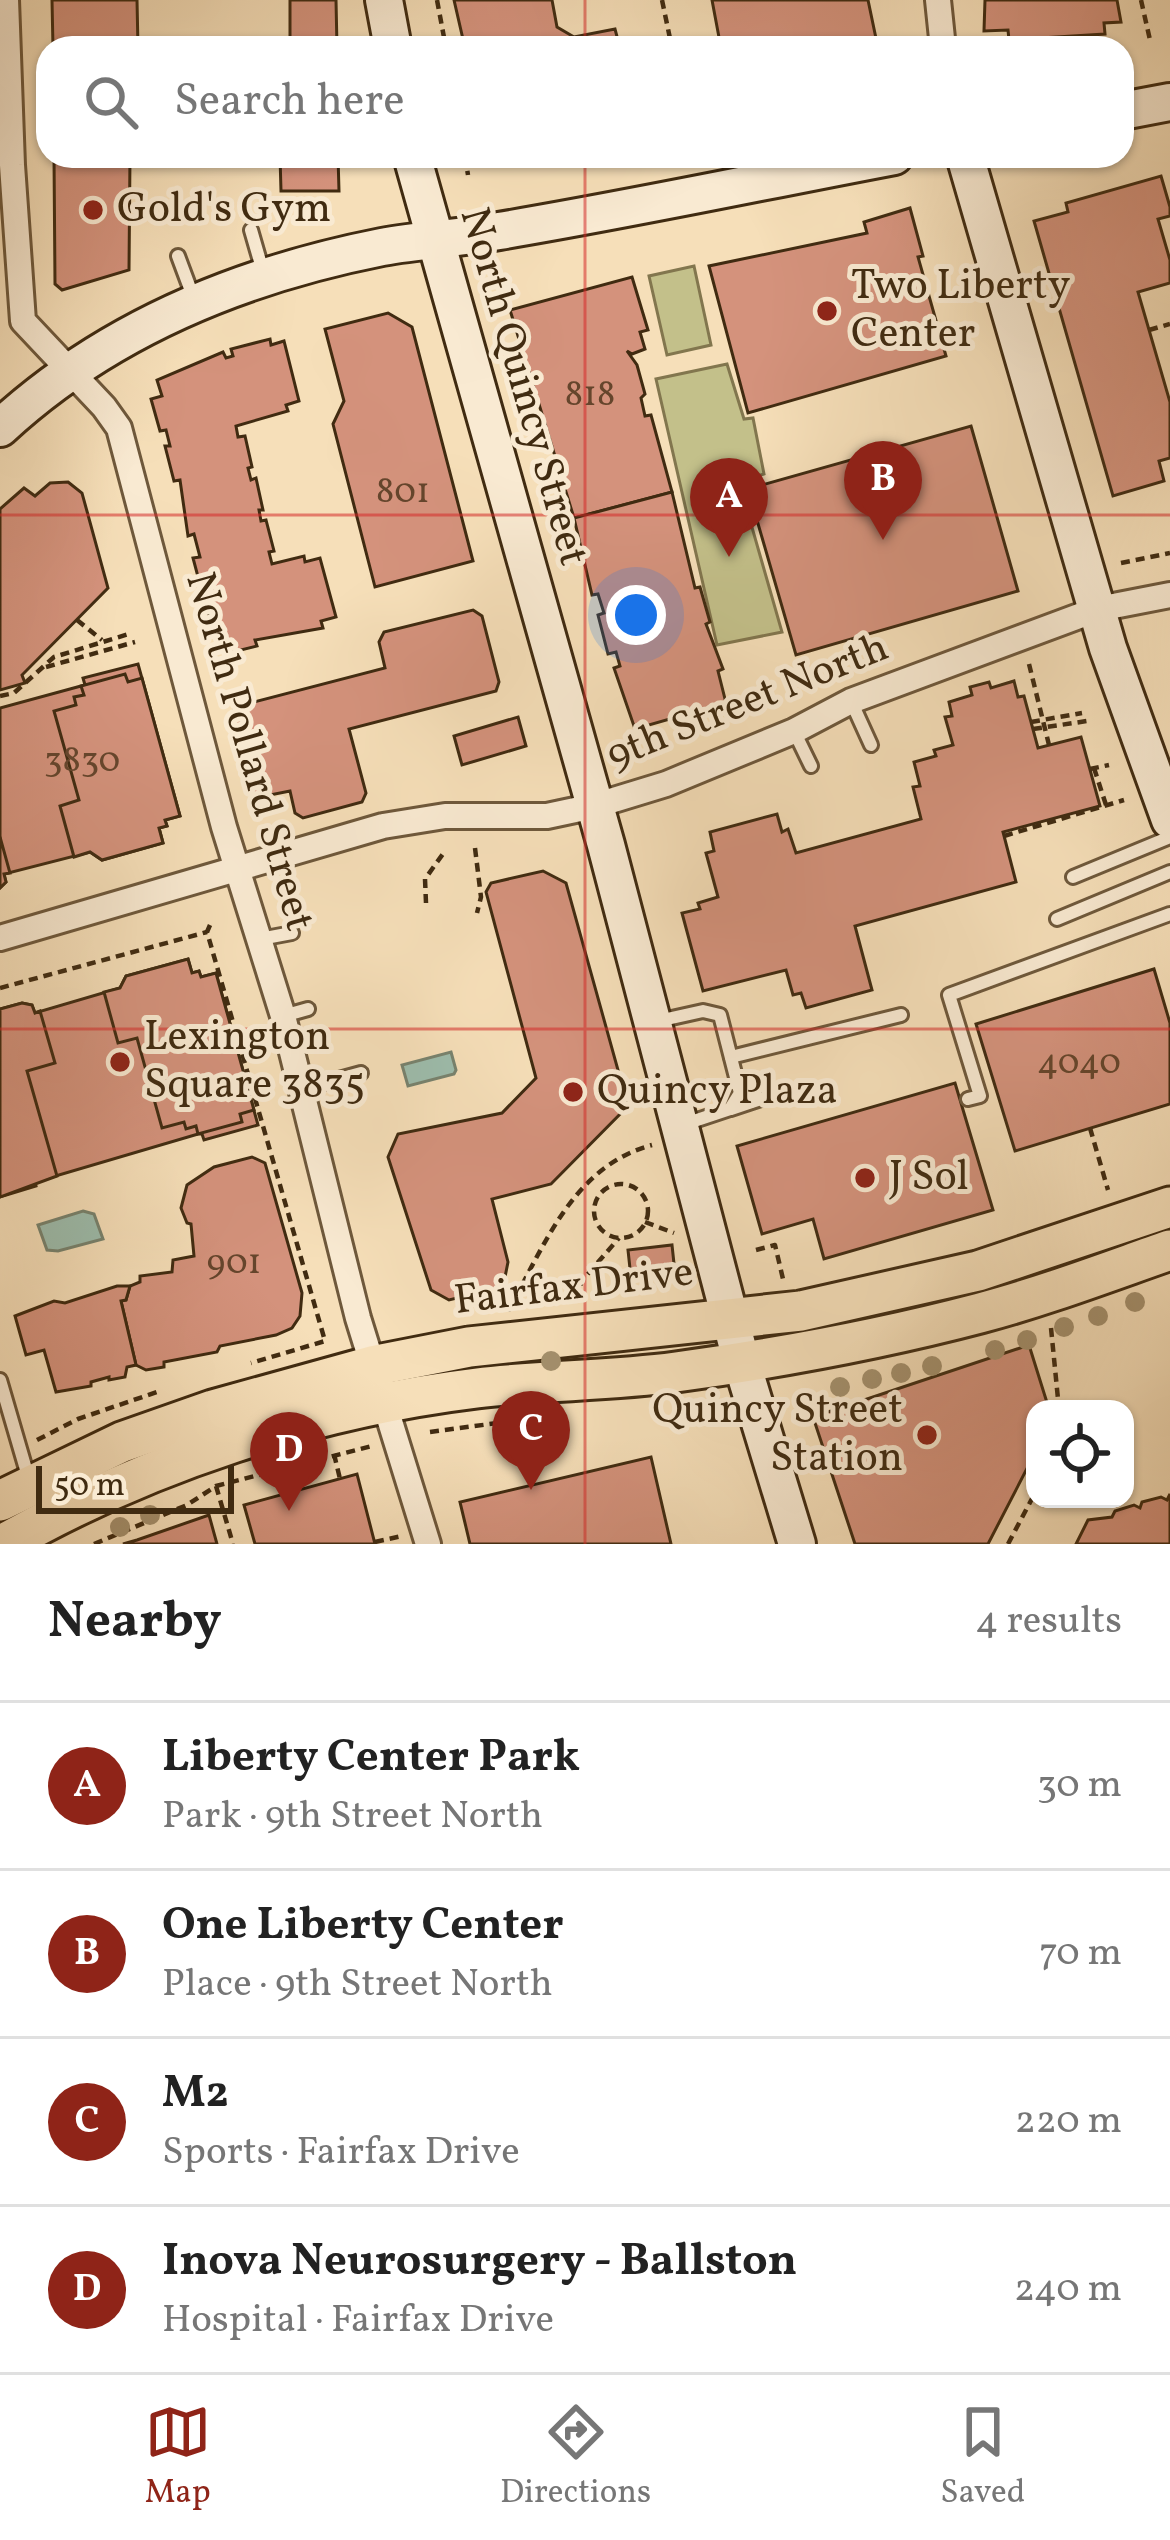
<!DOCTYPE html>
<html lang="en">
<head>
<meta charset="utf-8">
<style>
	:root { --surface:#fff; --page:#f6f6f6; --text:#222; --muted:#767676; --line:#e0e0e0; --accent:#8f2418 }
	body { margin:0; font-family:Vollkorn,serif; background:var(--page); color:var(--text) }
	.controls { position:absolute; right:36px; bottom:36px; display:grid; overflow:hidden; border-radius:24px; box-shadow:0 3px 9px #0004 }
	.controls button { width:108px; height:108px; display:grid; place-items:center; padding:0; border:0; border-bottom:3px solid var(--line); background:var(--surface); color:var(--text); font:60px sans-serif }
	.scale { position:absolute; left:36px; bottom:30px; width:198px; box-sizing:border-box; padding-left:12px; border:6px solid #402b11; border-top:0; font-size:33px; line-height:42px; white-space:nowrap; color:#402b11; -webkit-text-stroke:9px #f9ead2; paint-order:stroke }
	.you { position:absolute; left:636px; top:615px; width:42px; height:42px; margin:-30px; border:9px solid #fff; border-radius:50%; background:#1a73e8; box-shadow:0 0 0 18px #1a73e833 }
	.badge { display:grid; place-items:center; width:78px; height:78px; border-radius:50%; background:var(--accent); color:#fff; font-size:39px; font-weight:700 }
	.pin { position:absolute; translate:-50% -99px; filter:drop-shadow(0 3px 6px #0008) }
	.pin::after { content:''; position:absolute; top:63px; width:42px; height:36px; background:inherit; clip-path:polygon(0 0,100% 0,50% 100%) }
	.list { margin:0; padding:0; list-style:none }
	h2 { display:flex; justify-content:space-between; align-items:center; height:156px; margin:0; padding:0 48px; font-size:51px }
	h2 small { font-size:39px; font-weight:400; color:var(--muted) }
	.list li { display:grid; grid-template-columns:78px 1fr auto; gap:36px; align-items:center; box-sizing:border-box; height:168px; padding:0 48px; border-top:3px solid var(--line) }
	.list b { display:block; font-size:45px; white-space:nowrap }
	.list p { margin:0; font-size:39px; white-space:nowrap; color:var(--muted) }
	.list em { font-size:39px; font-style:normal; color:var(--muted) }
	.icon { flex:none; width:66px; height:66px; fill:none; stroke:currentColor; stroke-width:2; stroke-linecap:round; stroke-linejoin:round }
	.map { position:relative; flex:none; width:1170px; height:1544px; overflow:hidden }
	.search { position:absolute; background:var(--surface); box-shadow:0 3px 9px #0004; left:36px; right:36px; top:36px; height:132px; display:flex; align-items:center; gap:30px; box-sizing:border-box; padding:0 42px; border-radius:36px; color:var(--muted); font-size:45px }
	.sheet { height:828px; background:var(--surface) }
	nav { display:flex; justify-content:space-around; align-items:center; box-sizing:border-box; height:168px; border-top:3px solid var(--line); background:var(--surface); font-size:33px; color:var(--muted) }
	nav a { display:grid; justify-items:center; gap:6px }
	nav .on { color:var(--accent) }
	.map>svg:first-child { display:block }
	.green { fill:#c3c08a; stroke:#82764e; stroke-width:3 }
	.water { fill:#9dbdad; stroke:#78836f; stroke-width:3 }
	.building { fill:#d4927c; stroke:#402b11; stroke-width:3 }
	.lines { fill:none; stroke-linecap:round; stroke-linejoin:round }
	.lane-casing { stroke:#6e583b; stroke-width:18 }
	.street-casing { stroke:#6e583b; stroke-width:30 }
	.secondary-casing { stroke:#402b11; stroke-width:42 }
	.primary-casing { stroke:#402b11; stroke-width:45 }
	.path { stroke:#402b11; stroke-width:4.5; stroke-dasharray:9 6; stroke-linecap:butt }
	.lane { stroke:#f9ead2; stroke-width:12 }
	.street { stroke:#f9ead2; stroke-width:24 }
	.secondary { stroke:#f9ead2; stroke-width:36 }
	.primary { stroke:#f6dfb9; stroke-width:39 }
	.tree { fill:#a4906d }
	.grid { fill:none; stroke:#d62828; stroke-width:3; stroke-opacity:0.55 }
	.poi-dot { fill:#8f2418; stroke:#f9ead2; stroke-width:4.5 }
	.labels { text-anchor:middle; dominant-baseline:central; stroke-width:10; stroke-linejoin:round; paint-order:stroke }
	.number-label { font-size:36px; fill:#65452c }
	.poi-label { font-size:42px; fill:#402b11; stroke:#f9ead2; text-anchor:start }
	.street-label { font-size:42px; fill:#402b11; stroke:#f9ead2 }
</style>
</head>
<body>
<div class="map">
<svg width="1170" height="1544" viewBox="0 0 1170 1544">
	<rect width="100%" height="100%" fill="#f6dfb9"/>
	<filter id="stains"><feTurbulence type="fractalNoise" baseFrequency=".00167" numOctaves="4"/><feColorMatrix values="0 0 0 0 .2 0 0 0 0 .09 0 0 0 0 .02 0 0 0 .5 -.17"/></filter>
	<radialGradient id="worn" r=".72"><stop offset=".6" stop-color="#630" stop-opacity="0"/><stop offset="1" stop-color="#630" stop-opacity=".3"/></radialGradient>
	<!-- green -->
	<g class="green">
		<path d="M694,266L711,345L667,355L649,276Z"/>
		<path d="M727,364L744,419L753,418L764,474L739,482L782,632L717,645L656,379Z"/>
	</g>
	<!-- water -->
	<g class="water">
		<path d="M451,1052L456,1070L454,1074L408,1086L402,1065Z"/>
		<path d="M83,1211L94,1214L103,1239L58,1251L47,1250L38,1225Z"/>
	</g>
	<!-- building -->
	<g class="building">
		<path d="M52,0H137L138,48H53Z"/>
		<path d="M290,0H336L337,48H290Z"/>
		<path d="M454,0H552L557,27L574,37L615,29L620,48H465Z"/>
		<path d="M712,0H868L878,48H721Z"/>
		<path d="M985,0H1117L1121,22L1104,23L1105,34L1009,40L1008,30L984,31Z"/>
		<path d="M54,156H130L129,270L62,290L55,284Z"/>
		<path d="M280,156H338L339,191H281Z"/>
		<path d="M1161,176L1170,207V216L1158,219L1170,260V283L1138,292L1170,402V458L1159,461L1164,481L1113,496L1034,221L1068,212L1066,203Z"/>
		<path d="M910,208L923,256L918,257L946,356L748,413L709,266L867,233L864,222Z"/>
		<path d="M632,277L648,330L640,332L645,349L632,354L627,351L637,365L645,394L641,398L645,416L651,415L672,492L574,518L510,310Z"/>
		<path d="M388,313L412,327L473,561L375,587L333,424L344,401L325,329Z"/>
		<path d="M270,339L271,345L284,341L299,401L286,405L288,411L236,426L238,437L245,436L252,467L248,468L251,480L256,478L263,510H259L261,521L266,520L274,551L269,552L272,564L304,556L305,562L320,558L336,617L321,621L323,628L255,640L257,646L225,654L222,640L216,641L207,608L213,606L209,590L202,592L193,558L200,557L194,534L188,536L180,480L174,481L165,446H170L166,430L160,431L151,399L162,396L157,380L223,352L226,358L233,356L231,349Z"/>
		<path d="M971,426L1018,591L796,655L748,489Z"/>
		<path d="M68,482L82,493L108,588L22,675L25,683L0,690V509L24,488L35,496L50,483Z"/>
		<path d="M672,492L695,588L700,587L710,622L706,624L723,669L718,671L726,703L635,729L614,668L620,666L616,652L608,654L598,615L604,613L598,594L592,595L574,518Z"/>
		<path d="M473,610L482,616L499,682L496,691L349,729L366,793L362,802L303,818L295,813L290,791L260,797L250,793L230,717L235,707L385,668L379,642L384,632Z"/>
		<path d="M138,664L180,816L165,820L167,826L159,828L163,843L102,860L90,852L4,874L6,882L0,888V708L81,686L85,685L83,678Z"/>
		<path d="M125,674L128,682L142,678L180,816L165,820L167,826L159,828L163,843L102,860L90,852L74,857L60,806L79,800L54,711L76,705L74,697L84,695L81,686Z"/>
		<path d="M1014,681L1018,697L1024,696L1038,748L1081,737L1100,806L1003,832L1016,882L855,926L872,990L806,1008L801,993L793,995L786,970L703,991L682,913L700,909L698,903L718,897L706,853L714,851L710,832L777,814L782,832L788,829L796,853L921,819L913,787L920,786L914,762L936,756L934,750L953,745L945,717L952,716L949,702L972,695L970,687L989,682L991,688Z"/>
		<path d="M518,717L526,746L462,765L454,736Z"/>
		<path d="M0,837L10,873L4,874L6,882L0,888Z"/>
		<path d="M543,871L566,883L628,1106L551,1184L492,1199L508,1262L503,1287L449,1300L431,1290L388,1157L398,1134L502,1113L536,1078L486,892L491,883Z"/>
		<path d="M188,959L192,973L199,971L201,977L216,973L258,1125L204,1140L202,1134H198L35,1182L36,1186L0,1197V1009L22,1003L32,1005L35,1013L120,988L126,976Z"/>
		<path d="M188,959L192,973L199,971L201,977L216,973L254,1110L240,1114L242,1122L198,1134L196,1126L186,1129L184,1122L162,1128L137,1038L118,1043L104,992L120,988L126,976Z"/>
		<path d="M1154,969L1170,1023V1104L1015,1151L976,1024Z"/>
		<path d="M22,1003L32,1005L35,1013L40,1011L55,1063L27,1071L57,1176L0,1197V1009Z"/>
		<path d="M955,1083L993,1210L824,1259L813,1219L762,1234L737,1146Z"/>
		<path d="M252,1157L265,1163L302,1293L300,1316L292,1328L276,1335L220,1346L217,1352L164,1362V1367L146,1370L136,1365L121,1301L126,1300L130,1286L140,1282V1276L172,1272L173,1260L194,1256L191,1224L187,1223L181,1208L187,1185L214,1167Z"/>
		<path d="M672,1245L675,1273L631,1278L628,1250Z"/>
		<path d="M117,1286H130L126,1300L121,1301L136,1365L127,1367L125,1377L109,1380V1377L91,1382V1386L56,1392L44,1350L26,1355L15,1316L54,1301L65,1303Z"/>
		<path d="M1029,1345L1049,1409H1035V1453L988,1544H855L813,1417Z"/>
		<path d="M651,1457L671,1544H470L460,1502Z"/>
		<path d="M357,1474L375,1544H255L244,1505Z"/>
		<path d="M1170,1494V1544H1076L1088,1520L1112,1517L1115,1511L1134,1505L1140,1508L1142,1502L1161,1497L1167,1500Z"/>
		<path d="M209,1515L217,1544H123L137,1540Z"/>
	</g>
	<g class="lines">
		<defs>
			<g id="lane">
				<path d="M251,230L264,275"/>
				<path d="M178,256L194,299"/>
				<path d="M851,701L871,745"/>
				<path d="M794,731L811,766"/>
				<path d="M1073,877L1170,837"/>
				<path d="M1057,919L1170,872"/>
				<path d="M260,939L292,933"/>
				<path d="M283,1016L308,1009"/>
				<path d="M658,1021L703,1011L720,1015L740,1093L730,1109L682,1125"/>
				<path d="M731,1057L901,1015"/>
				<path d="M302,1089L361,1073"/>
				<path d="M968,1099L980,1096L949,995L1170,914"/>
				<path d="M731,1109L764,1098"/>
				<path d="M0,1380L30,1483"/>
			</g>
			<g id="street">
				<path d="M6,0L12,165L23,321L104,407L119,428L224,827L283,1016L358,1318L428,1544"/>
				<path d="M938,0L943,48"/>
				<path d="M0,938L383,826L445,816H547L594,806L666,784L794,731L851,701L1098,609L1170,595"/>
			</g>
			<g id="secondary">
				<path d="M384,0L393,48"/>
				<path d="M1122,111L1170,102"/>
				<path d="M412,156L606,845L741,1360L797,1544"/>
				<path d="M965,156L1108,648L1170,820"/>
				<path d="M0,428C107,329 240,275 382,247C421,240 460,238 499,231C631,209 762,181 894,156"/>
			</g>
			<g id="primary">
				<path d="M0,1501L122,1442L213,1410L372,1366L469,1347L801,1311L978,1271L1170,1207"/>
				<path d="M4,1544C148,1462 313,1408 477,1388C543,1380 610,1381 676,1372C778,1358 881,1339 980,1313C1044,1296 1107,1272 1170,1250"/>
			</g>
		</defs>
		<!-- lane casing -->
		<use href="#lane" class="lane-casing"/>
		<!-- street casing -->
		<use href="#street" class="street-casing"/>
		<!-- secondary casing -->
		<use href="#secondary" class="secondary-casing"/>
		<!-- primary casing -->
		<use href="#primary" class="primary-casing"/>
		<!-- path -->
		<g class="path">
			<path d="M437,0L446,48"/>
			<path d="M662,0L672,48"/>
			<path d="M1141,0L1150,40"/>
			<path d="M465,156L468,175"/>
			<path d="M1149,330L1170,324"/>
			<path d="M1121,563L1170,553"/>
			<path d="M77,620L102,640"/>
			<path d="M1029,664L1049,745"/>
			<path d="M46,667L135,642"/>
			<path d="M0,696L14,693L54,657L132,633"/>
			<path d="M1031,722L1082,713"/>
			<path d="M1033,729L1087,721"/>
			<path d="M1094,768L1106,805"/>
			<path d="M1090,769L1109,765"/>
			<path d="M1004,836L1124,800"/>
			<path d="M475,848L481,897L477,913"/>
			<path d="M426,903L425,879L445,851"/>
			<path d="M210,925L207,932L325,1341L251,1363"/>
			<path d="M0,988L207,932"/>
			<path d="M1090,1128L1108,1190"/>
			<circle cx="621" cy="1211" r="27"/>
			<path d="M645,1222L674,1233"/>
			<path d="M756,1250L775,1245L783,1279"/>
			<path d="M583,1301L580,1283L619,1238"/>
			<path d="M508,1311C545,1245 573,1166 652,1145"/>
			<path d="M1051,1328L1059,1409"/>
			<path d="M430,1432L535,1418"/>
			<path d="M37,1440L78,1419L160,1391"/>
			<path d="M334,1454L340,1479"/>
			<path d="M216,1486L233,1544"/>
			<path d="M375,1542L402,1536"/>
			<path d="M94,1544L187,1505L216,1486L372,1446"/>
			<path d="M1008,1544L1035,1493"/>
		</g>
		<!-- lane -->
		<use href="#lane" class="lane"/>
		<!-- street -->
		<use href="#street" class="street"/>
		<!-- secondary -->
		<use href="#secondary" class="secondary"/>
		<!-- primary -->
		<use href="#primary" class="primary"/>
	</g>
	<!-- trees -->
	<g class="tree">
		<circle cx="1135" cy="1302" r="10"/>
		<circle cx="1098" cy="1316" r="10"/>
		<circle cx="1064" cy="1327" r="10"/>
		<circle cx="1027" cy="1340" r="10"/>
		<circle cx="995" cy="1350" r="10"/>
		<circle cx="551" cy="1361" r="10"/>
		<circle cx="932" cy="1366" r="10"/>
		<circle cx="901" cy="1373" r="10"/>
		<circle cx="872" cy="1379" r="10"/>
		<circle cx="840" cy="1387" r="10"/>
		<circle cx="150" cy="1515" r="10"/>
		<circle cx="120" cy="1527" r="10"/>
	</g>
	<!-- grid -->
	<path class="grid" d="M585,0V48M585,156V1544M0,515H1170M0,1029H1170"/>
	<!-- markers -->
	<g class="poi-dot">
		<circle cx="93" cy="210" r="12"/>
		<circle cx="827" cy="311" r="12"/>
		<circle cx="120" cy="1062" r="12"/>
		<circle cx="573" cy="1092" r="12"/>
		<circle cx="865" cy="1178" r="12"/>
		<circle cx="927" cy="1435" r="12"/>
	</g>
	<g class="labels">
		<!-- number labels -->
		<g class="number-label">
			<text x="590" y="396">818</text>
			<text x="403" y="493">801</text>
			<text x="82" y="762">3830</text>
			<text x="1079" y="1064">4040</text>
			<text x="234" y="1264">901</text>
		</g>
		<!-- poi labels -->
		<g class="poi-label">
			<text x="117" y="210">Gold's Gym</text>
			<text x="851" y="287">Two Liberty<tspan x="851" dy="48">Center</tspan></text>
			<text x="144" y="1038">Lexington<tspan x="144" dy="48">Square 3835</tspan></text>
			<text x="597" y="1092">Quincy Plaza</text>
			<text x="889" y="1178">J Sol</text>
			<text x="903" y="1411" text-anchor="end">Quincy Street<tspan x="903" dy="48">Station</tspan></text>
		</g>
		<!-- street labels -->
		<g class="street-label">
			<text transform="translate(522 387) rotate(74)">North Quincy Street</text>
			<text transform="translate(748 703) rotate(-22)">9th Street North</text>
			<text transform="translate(248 752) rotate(74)">North Pollard Street</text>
			<text transform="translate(574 1288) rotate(-7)">Fairfax Drive</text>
		</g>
	</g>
	<rect width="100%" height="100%" filter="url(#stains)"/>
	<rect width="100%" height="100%" fill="url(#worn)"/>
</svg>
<div class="controls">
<button><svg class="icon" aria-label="locate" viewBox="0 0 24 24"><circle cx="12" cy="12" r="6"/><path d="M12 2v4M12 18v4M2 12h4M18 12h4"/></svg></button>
</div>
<div class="scale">50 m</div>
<div class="you"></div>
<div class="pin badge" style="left:729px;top:557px">A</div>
<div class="pin badge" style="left:883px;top:540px">B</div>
<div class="pin badge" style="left:531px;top:1490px">C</div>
<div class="pin badge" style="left:289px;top:1511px">D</div>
<div class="search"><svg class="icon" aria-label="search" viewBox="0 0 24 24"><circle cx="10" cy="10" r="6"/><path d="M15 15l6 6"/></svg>Search here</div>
</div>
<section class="sheet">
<h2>Nearby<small>4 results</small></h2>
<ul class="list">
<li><span class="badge">A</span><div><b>Liberty Center Park</b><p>Park · 9th Street North</p></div><em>30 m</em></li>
<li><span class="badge">B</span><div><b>One Liberty Center</b><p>Place · 9th Street North</p></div><em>70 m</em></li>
<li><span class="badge">C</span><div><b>M2</b><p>Sports · Fairfax Drive</p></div><em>220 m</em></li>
<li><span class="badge">D</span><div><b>Inova Neurosurgery - Ballston</b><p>Hospital · Fairfax Drive</p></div><em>240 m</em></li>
</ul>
</section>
<nav>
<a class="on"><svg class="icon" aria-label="map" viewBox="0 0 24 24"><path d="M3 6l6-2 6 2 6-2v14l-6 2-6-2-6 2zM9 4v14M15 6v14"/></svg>Map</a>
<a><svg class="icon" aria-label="directions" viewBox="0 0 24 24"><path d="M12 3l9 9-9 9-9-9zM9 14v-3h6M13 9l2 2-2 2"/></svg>Directions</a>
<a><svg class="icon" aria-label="saved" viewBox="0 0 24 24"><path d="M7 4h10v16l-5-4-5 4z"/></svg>Saved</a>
</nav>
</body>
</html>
